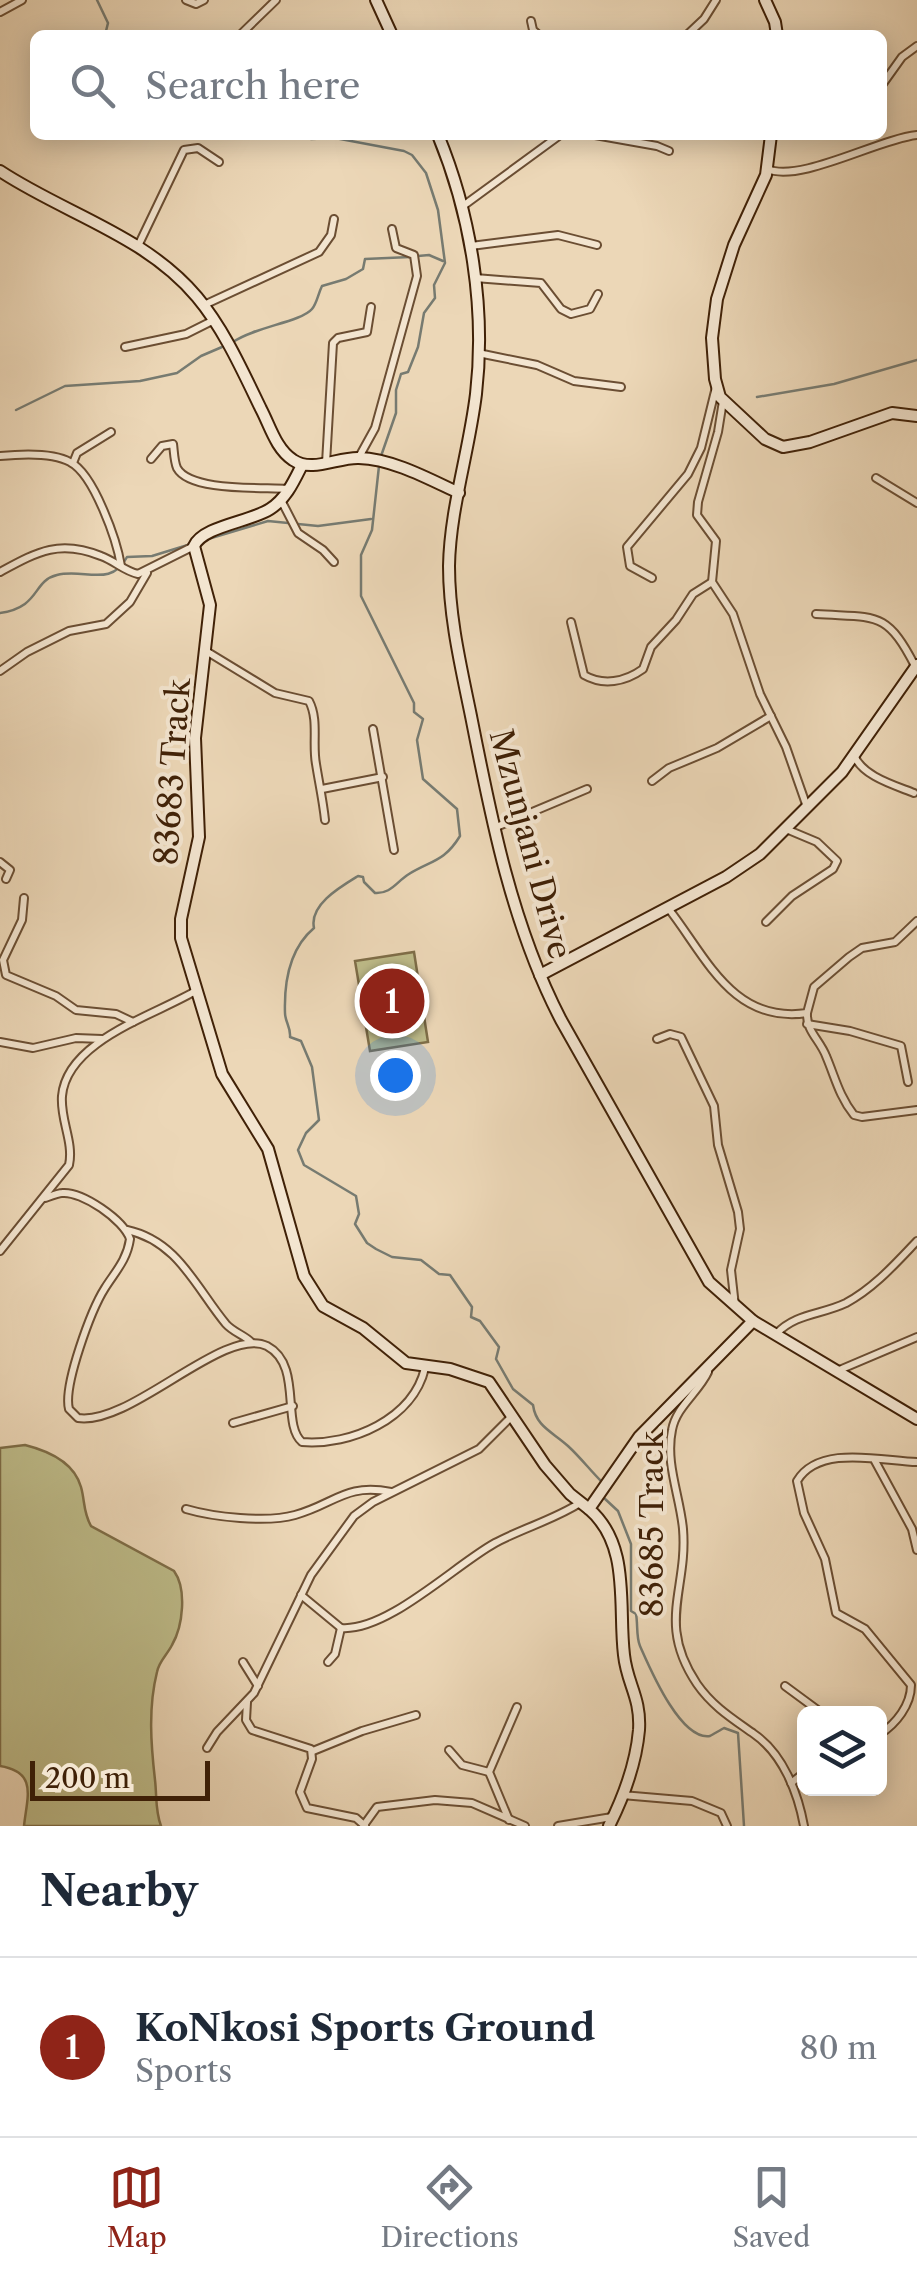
<!DOCTYPE html>
<html lang="en">
<head>
<meta charset="utf-8">
<style>
	:root { --surface:#fff; --page:#f2f2f3; --text:#1f2937; --muted:#747a83; --line:#e0e1e3; --accent:#8f2418 }
	body { margin:0; font-family:"Libre Caslon Text",serif; background:var(--page); color:var(--text) }
	.controls { position:absolute; right:30px; bottom:30px; display:grid; overflow:hidden; border-radius:15px; box-shadow:0 5px 25px #0003 }
	.controls button { width:90px; height:90px; display:grid; place-items:center; padding:0; border:0; border-bottom:2px solid var(--line); background:var(--surface); color:var(--text); font:50px sans-serif }
	.scale { position:absolute; left:30px; bottom:25px; width:180px; box-sizing:border-box; padding-left:10px; border:5px solid #402107; border-top:0; font-size:28px; line-height:35px; white-space:nowrap; color:#402107; -webkit-text-stroke:8px #f3e5d0; paint-order:stroke }
	.you { position:absolute; left:395px; top:1075px; width:35px; height:35px; margin:-25px; border:8px solid #fff; border-radius:50%; background:#1a73e8; box-shadow:0 0 0 15px #1a73e833 }
	.badge { display:grid; place-items:center; width:65px; height:65px; border-radius:50%; background:var(--accent); color:#fff; font-size:32px; font-weight:700 }
	.pin { position:absolute; translate:-50% -50%; border:5px solid #fff; box-shadow:0 2px 10px #0006 }
	.list { margin:0; padding:0; list-style:none }
	h2 { display:flex; justify-content:space-between; align-items:center; height:130px; margin:0; padding:0 40px; font-size:42px }
	h2 small { font-size:32px; font-weight:400; color:var(--muted) }
	.list li { display:grid; grid-template-columns:65px 1fr auto; gap:30px; align-items:center; box-sizing:border-box; height:180px; padding:0 40px; border-top:2px solid var(--line) }
	.list b { display:block; font-size:38px; white-space:nowrap }
	.list p { margin:0; font-size:32px; white-space:nowrap; color:var(--muted) }
	.list em { font-size:32px; font-style:normal; color:var(--muted) }
	.icon { flex:none; width:55px; height:55px; fill:none; stroke:currentColor; stroke-width:2; stroke-linecap:round; stroke-linejoin:round }
	.map { position:relative; flex:none; width:917px; height:1826px; overflow:hidden }
	.search { position:absolute; background:var(--surface); box-shadow:0 5px 25px #0003; left:30px; right:30px; top:30px; height:110px; display:flex; align-items:center; gap:25px; box-sizing:border-box; padding:0 35px; border-radius:15px; color:var(--muted); font-size:38px }
	.sheet { height:310px; background:var(--surface) }
	nav { display:flex; justify-content:space-around; align-items:center; box-sizing:border-box; height:140px; border-top:2px solid var(--line); background:var(--surface); font-size:28px; color:var(--muted) }
	nav a { display:grid; justify-items:center; gap:5px }
	nav .on { color:var(--accent) }
	.map>svg:first-child { display:block }
	.green { fill:#bebc8a; stroke:#7f6e48; stroke-width:2.5 }
	.lines { fill:none; stroke-linecap:round; stroke-linejoin:round }
	.stream { stroke:#777b71; stroke-width:2.5 }
	.street-casing { stroke:#6b4e33; stroke-width:10 }
	.secondary-casing { stroke:#402107; stroke-width:14 }
	.street { stroke:#f3e5d0; stroke-width:6 }
	.secondary { stroke:#f3e5d0; stroke-width:10 }
	.labels { text-anchor:middle; dominant-baseline:central; stroke-width:8; stroke-linejoin:round; paint-order:stroke }
	.street-label { font-size:32px; fill:#402107; stroke:#f3e5d0 }
</style>
</head>
<body>
<div class="map">
<svg width="917" height="1826" viewBox="0 0 917 1826">
	<rect width="100%" height="100%" fill="#ecd7b7"/>
	<filter id="stains"><feTurbulence type="fractalNoise" baseFrequency=".002" numOctaves="4"/><feColorMatrix values="0 0 0 0 .2 0 0 0 0 .09 0 0 0 0 .02 0 0 0 .5 -.17"/></filter>
	<radialGradient id="worn" r=".72"><stop offset=".6" stop-color="#630" stop-opacity="0"/><stop offset="1" stop-color="#630" stop-opacity=".3"/></radialGradient>
	<!-- green -->
	<g class="green">
		<path d="M414,952L428,1042L370,1051L355,961Z"/>
		<path d="M25,1445C49,1451 74,1462 81,1487C85,1501 83,1512 91,1526L174,1571C187,1589 183,1626 172,1645C167,1655 159,1661 157,1672C148,1708 151,1745 155,1780C157,1797 155,1810 161,1826H24C27,1797 38,1772 0,1766V1448Z"/>
	</g>
	<g class="lines">
		<!-- stream -->
		<g class="stream">
			<path d="M97,0L108,23L105,35"/>
			<path d="M304,135L311,139L335,138L404,151L412,155L426,173L438,210L445,263L434,285L435,298L424,313L418,347L408,372L401,374L396,390V413L380,459"/>
			<path d="M418,256L429,255L443,261"/>
			<path d="M233,342C254,327 301,322 312,309C317,303 318,294 322,286L346,279L363,269L365,259L410,257"/>
			<path d="M757,397L834,384L917,360"/>
			<path d="M16,410L65,386L140,381L177,373L201,356L222,347"/>
			<path d="M379,466L372,530L361,555V596L414,703V712L423,719L417,740L423,779L457,809L460,836C444,862 432,860 409,874C396,882 391,894 375,893L364,882L363,877L358,876C340,887 309,905 314,928C289,949 284,982 285,1013C285,1022 291,1027 290,1037L301,1041L312,1067L319,1120L306,1133L298,1150L304,1165L356,1196L359,1214L355,1224L367,1243L376,1249L392,1257L421,1260L439,1274L450,1275L472,1307L471,1317L480,1321L499,1347L496,1359L513,1389L533,1405C536,1427 553,1432 568,1446C580,1457 590,1470 601,1481"/>
			<path d="M208,539L268,521L318,526L371,519"/>
			<path d="M0,613C41,607 32,581 57,575C84,568 111,588 127,557L152,556L191,544"/>
			<path d="M604,1498L618,1511L631,1544V1611L636,1614C638,1624 636,1637 640,1646C649,1666 680,1741 710,1736C712,1735 722,1729 724,1728L738,1733L744,1826"/>
		</g>
		<defs>
			<g id="street">
				<path d="M186,0L196,4L204,0"/>
				<path d="M0,12L22,0"/>
				<path d="M531,21L533,30L539,35"/>
				<path d="M240,35L276,0"/>
				<path d="M687,35L704,19L716,0"/>
				<path d="M882,85L902,57L917,46"/>
				<path d="M595,135L657,146L669,151"/>
				<path d="M767,169C801,183 878,139 917,135"/>
				<path d="M463,206L560,135"/>
				<path d="M138,246L184,150L198,148L219,162"/>
				<path d="M471,246L558,235L597,245"/>
				<path d="M475,278L541,283L561,309L571,314L590,309L598,294"/>
				<path d="M204,305L319,252L331,235L334,219"/>
				<path d="M125,347L186,334L214,320"/>
				<path d="M478,353L537,365L574,381L621,387"/>
				<path d="M723,401L718,432L698,502L697,515L716,541L712,582L733,614L760,694L786,747L807,807"/>
				<path d="M0,456C20,454 52,452 70,462C94,474 117,541 121,566"/>
				<path d="M359,457L375,428L417,276L414,255L396,248L392,229"/>
				<path d="M151,459L162,446L173,444C174,451 174,461 177,468C190,492 263,487 288,489"/>
				<path d="M73,463L77,453L111,432"/>
				<path d="M326,463L333,343L338,338L367,332L371,307"/>
				<path d="M876,478L917,503"/>
				<path d="M281,500L298,533L323,550L334,562"/>
				<path d="M0,572C37,552 59,539 101,556C115,561 124,571 138,574L194,546"/>
				<path d="M652,578L630,566L627,547L688,474L701,448L716,387"/>
				<path d="M816,614C875,618 886,609 915,666"/>
				<path d="M571,622L584,675C603,686 625,682 643,669L651,647L676,620L693,594L712,582"/>
				<path d="M206,651L275,693L309,701C319,720 312,743 316,764C319,783 323,801 325,820"/>
				<path d="M0,671L27,652L69,631L106,624L130,602L147,573"/>
				<path d="M373,729L394,850"/>
				<path d="M854,755C862,776 894,785 914,793"/>
				<path d="M652,781L669,768L717,748L771,716"/>
				<path d="M322,789L383,777"/>
				<path d="M494,828L587,789"/>
				<path d="M0,862L10,870L6,879"/>
				<path d="M24,898L22,920L3,960L6,975L56,996L76,1010L116,1014L133,1022"/>
				<path d="M668,908C706,956 732,1024 807,1013L814,987L849,957L862,948L895,942L917,921"/>
				<path d="M766,922L792,896L833,869L837,861L817,842L786,829"/>
				<path d="M807,1013C806,1031 820,1040 826,1056C835,1077 839,1096 854,1115L862,1117L917,1110"/>
				<path d="M807,1024L850,1031L901,1046L908,1082"/>
				<path d="M657,1039L670,1034L681,1037L714,1106L718,1145L738,1212L740,1229L731,1270L735,1306"/>
				<path d="M0,1042L33,1048L76,1038L102,1039"/>
				<path d="M45,1198C48,1197 59,1193 62,1193C82,1191 124,1220 130,1239C127,1260 115,1272 105,1288C91,1310 63,1386 69,1409L78,1418C131,1426 224,1325 267,1346C303,1365 281,1424 302,1442C351,1446 413,1419 425,1368"/>
				<path d="M127,1230C178,1241 196,1288 226,1324C233,1332 244,1335 251,1342"/>
				<path d="M0,1251L69,1165C74,1142 60,1120 62,1096C67,1040 156,1015 197,990"/>
				<path d="M776,1334C796,1313 821,1315 846,1303C874,1288 895,1264 917,1241"/>
				<path d="M837,1371L917,1337"/>
				<path d="M708,1372C698,1393 676,1407 672,1430C665,1463 680,1496 683,1529C688,1590 656,1623 697,1684C713,1707 733,1719 754,1734C783,1754 798,1793 804,1826"/>
				<path d="M233,1423L293,1406"/>
				<path d="M875,1461L912,1529L917,1550"/>
				<path d="M186,1509C213,1517 267,1523 295,1515C335,1504 345,1483 391,1492"/>
				<path d="M301,1595L341,1628C387,1632 455,1565 495,1543C523,1528 553,1520 580,1503"/>
				<path d="M243,1662L258,1686"/>
				<path d="M328,1662L335,1654L341,1628"/>
				<path d="M785,1686L823,1714"/>
				<path d="M247,1702L246,1720L252,1730L311,1749L312,1759L300,1792L307,1808L356,1818L365,1826"/>
				<path d="M880,1734C896,1724 911,1705 911,1685L865,1629L836,1613L825,1559L804,1513L797,1481C819,1444 882,1461 917,1462"/>
				<path d="M207,1748L217,1732L254,1693L311,1575L354,1516L373,1502L479,1449L512,1416"/>
				<path d="M449,1750L462,1765L489,1772"/>
				<path d="M313,1751L362,1731L416,1715"/>
				<path d="M791,1783L804,1773"/>
				<path d="M622,1795L692,1801L721,1813L727,1826"/>
				<path d="M509,1820L489,1772L517,1707"/>
				<path d="M364,1825L377,1807L435,1800L472,1803L525,1826"/>
				<path d="M558,1826L612,1817"/>
			</g>
			<g id="secondary">
				<path d="M376,0L392,35"/>
				<path d="M765,0L775,22L777,35"/>
				<path d="M438,135C471,215 486,308 476,394C469,452 450,509 449,566C449,617 461,667 471,716C491,818 512,926 561,1020L709,1282L753,1321L917,1419"/>
				<path d="M771,135L766,175L734,245L717,299L712,338L715,379L720,397L765,439L783,447L810,442L892,413L917,416"/>
				<path d="M0,171C65,214 145,235 197,297C224,329 243,372 261,409C270,426 276,449 293,460C312,473 338,457 359,458C393,459 429,479 459,493"/>
				<path d="M302,465C294,481 286,499 270,509C250,522 203,526 194,546L210,605L195,738L199,837L181,919V938L222,1074L268,1149L304,1276L323,1306L363,1328L406,1363L450,1369L489,1382L545,1465L570,1494L589,1509"/>
				<path d="M540,975L726,877L760,854L842,772L917,665"/>
				<path d="M609,1826C624,1796 636,1764 639,1730C641,1697 627,1684 624,1655C618,1606 631,1545 589,1509L639,1437L753,1321"/>
			</g>
		</defs>
		<!-- street casing -->
		<use href="#street" class="street-casing"/>
		<!-- secondary casing -->
		<use href="#secondary" class="secondary-casing"/>
		<!-- street -->
		<use href="#street" class="street"/>
		<!-- secondary -->
		<use href="#secondary" class="secondary"/>
	</g>
	<g class="labels">
		<!-- street labels -->
		<g class="street-label">
			<text transform="translate(172 772) rotate(-86)">83683 Track</text>
			<text transform="translate(531 844) rotate(75)">Mzunjani Drive</text>
			<text transform="translate(651 1524) rotate(-90)">83685 Track</text>
		</g>
	</g>
	<rect width="100%" height="100%" filter="url(#stains)"/>
	<rect width="100%" height="100%" fill="url(#worn)"/>
</svg>
<div class="controls">
<button><svg class="icon" aria-label="layers" viewBox="0 0 24 24"><path d="M12 4l9 5-9 5-9-5zM3 14l9 5 9-5"/></svg></button>
</div>
<div class="scale">200 m</div>
<div class="you"></div>
<div class="pin badge" style="left:392px;top:1001px">1</div>
<div class="search"><svg class="icon" aria-label="search" viewBox="0 0 24 24"><circle cx="10" cy="10" r="6"/><path d="M15 15l6 6"/></svg>Search here</div>
</div>
<section class="sheet">
<h2>Nearby<small></small></h2>
<ul class="list">
<li><span class="badge">1</span><div><b>KoNkosi Sports Ground</b><p>Sports</p></div><em>80 m</em></li>
</ul>
</section>
<nav>
<a class="on"><svg class="icon" aria-label="map" viewBox="0 0 24 24"><path d="M3 6l6-2 6 2 6-2v14l-6 2-6-2-6 2zM9 4v14M15 6v14"/></svg>Map</a>
<a><svg class="icon" aria-label="directions" viewBox="0 0 24 24"><path d="M12 3l9 9-9 9-9-9zM9 14v-3h6M13 9l2 2-2 2"/></svg>Directions</a>
<a><svg class="icon" aria-label="saved" viewBox="0 0 24 24"><path d="M7 4h10v16l-5-4-5 4z"/></svg>Saved</a>
</nav>
</body>
</html>
